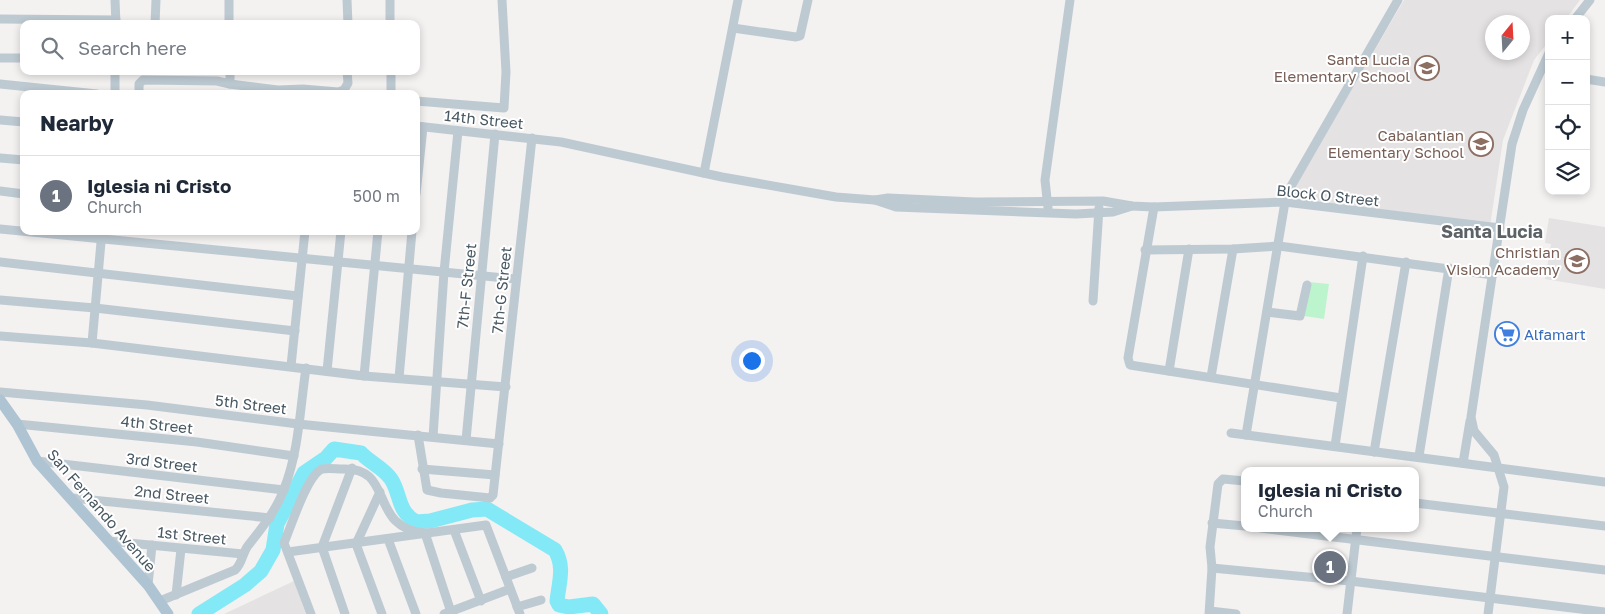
<!DOCTYPE html>
<html lang="en">
<head>
<meta charset="utf-8">
<style>
	:root { --surface:#fff; --page:#f6f6f7; --text:#1f2937; --muted:#747a83; --line:#e0e1e3; --accent:#0485fb }
	body { margin:0; font-family:"Golos Text",sans-serif; background:var(--page); color:var(--text) }
	.controls { position:absolute; right:15px; top:15px; display:grid; overflow:hidden; border-radius:10px; box-shadow:0 2px 8px #0003 }
	.controls button { width:45px; height:45px; display:grid; place-items:center; padding:0; border:0; border-bottom:1px solid var(--line); background:var(--surface); color:var(--text); font:25px sans-serif }
	.compass { position:absolute; left:1485px; top:15px; width:45px; height:45px; border-radius:50%; background:var(--surface); box-shadow:0 2px 8px #0003; rotate:18deg }
	.you { position:absolute; left:751px; top:360px; width:18px; height:18px; margin:-12px; border:4px solid #fff; border-radius:50%; background:#1a73e8; box-shadow:0 0 0 8px #1a73e833 }
	.badge { display:grid; place-items:center; width:32px; height:32px; border-radius:50%; background:var(--accent); color:#fff; font-size:16px; font-weight:700 }
	.pin { position:absolute; translate:-50% -50%; border:2px solid #fff; box-shadow:0 1px 5px #0006 }
	.popup { position:absolute; left:1241px; top:467px; width:178px; height:65px; box-sizing:border-box; display:grid; place-content:center; border-radius:10px; background:var(--surface); filter:drop-shadow(0 1px 4px #0005); font-size:16px; white-space:nowrap; color:var(--muted) }
	.popup b { font-size:19px; color:var(--text) }
	.popup::after { content:''; position:absolute; left:50%; top:100%; margin-left:-10px; border:10px solid transparent; border-top-color:var(--surface) }
	.list { margin:0; padding:0; list-style:none }
	h2 { display:flex; justify-content:space-between; align-items:center; height:65px; margin:0; padding:0 20px; font-size:21px }
	h2 small { font-size:16px; font-weight:400; color:var(--muted) }
	.list li { display:grid; grid-template-columns:32px 1fr auto; gap:15px; align-items:center; box-sizing:border-box; height:80px; padding:0 20px; border-top:1px solid var(--line) }
	.list b { display:block; font-size:19px; white-space:nowrap }
	.list p { margin:0; font-size:16px; white-space:nowrap; color:var(--muted) }
	.list em { font-size:16px; font-style:normal; color:var(--muted) }
	.icon { flex:none; width:28px; height:28px; fill:none; stroke:currentColor; stroke-width:2; stroke-linecap:round; stroke-linejoin:round }
	.map { position:relative; flex:none; width:1605px; height:614px; overflow:hidden }
	.search { position:absolute; background:var(--surface); box-shadow:0 2px 8px #0003; left:20px; top:20px; width:400px; height:55px; display:flex; align-items:center; gap:12px; box-sizing:border-box; padding:0 18px; border-radius:10px; color:var(--muted); font-size:19px }
	.panel { position:absolute; background:var(--surface); box-shadow:0 2px 8px #0003; left:20px; top:90px; width:400px; height:145px; border-radius:10px }
	.map>svg:first-child { display:block }
	.education { fill:#e5e2e3; fill-rule:evenodd }
	.garden { fill:#bcf5cd }
	.lines { fill:none; stroke-linecap:round; stroke-linejoin:round }
	.river { stroke:#84e9f6; stroke-width:15 }
	.minor { stroke:#becad2; stroke-width:9 }
	.major { stroke:#aec4d3; stroke-width:11 }
	.labels { text-anchor:middle; dominant-baseline:central; stroke-width:4; stroke-linejoin:round; paint-order:stroke }
	.education-label { font-size:15px; fill:#785e54; stroke:#fff; text-anchor:end }
	.street-label { font-size:15px; fill:#475761; stroke:#fff }
	.shop-label { font-size:15px; fill:#366cbe; stroke:#fff; text-anchor:start }
	.quarter-label { font-size:18px; font-weight:bold; fill:#5d6267; stroke:#fff }
</style>
</head>
<body>
<div class="map">
<svg width="1605" height="614" viewBox="0 0 1605 614">
	<rect width="100%" height="100%" fill="#f4f1f1"/>
	<!-- education -->
	<g class="education">
		<path d="M1404,0H1580L1566,19H1549V41L1534,60L1503,140L1490,226L1288,198ZM1492,22H1522V52H1492Z"/>
		<path d="M1549,218L1605,227V289L1545,279L1551,244L1545,243Z"/>
		<path d="M294,581L306,614H224Z"/>
	</g>
	<!-- garden -->
	<path class="garden" d="M1309,282L1329,284L1324,319L1304,316Z"/>
	<g class="lines">
		<!-- river -->
		<path class="river" d="M199,614L245,585L261,571L273,550L277,524L304,473L326,458L334,449L361,453C369,462 384,468 391,479C401,494 397,511 416,522L430,521L472,510L487,509L555,550C565,567 559,582 557,601L559,605L569,607L593,604L601,614"/>
		<!-- minor -->
		<g class="minor">
			<path d="M115,0L116,24"/>
			<path d="M229,0V24"/>
			<path d="M347,0L348,24"/>
			<path d="M390,0V24"/>
			<path d="M0,19L116,20"/>
			<path d="M1575,19L1590,0"/>
			<path d="M155,24L156,0"/>
			<path d="M733,28L796,37L800,36L808,0"/>
			<path d="M0,58H24"/>
			<path d="M391,71V94"/>
			<path d="M1586,79L1605,82"/>
			<path d="M0,84L97,94"/>
			<path d="M230,84L278,90L303,89L338,92L344,90L348,83L347,71"/>
			<path d="M115,94V71"/>
			<path d="M139,94V84L143,80L217,81L230,84V71"/>
			<path d="M416,101L504,108L506,72L502,0"/>
			<path d="M0,120L24,122"/>
			<path d="M416,126L561,142L722,177L836,197L875,200L896,207L1076,214L1113,212L1132,206"/>
			<path d="M0,158L24,160"/>
			<path d="M704,173L738,0"/>
			<path d="M0,191L24,194"/>
			<path d="M416,194L423,127"/>
			<path d="M875,200L888,198L975,202L1103,201L1132,206L1154,207L1285,202L1500,228"/>
			<path d="M1154,207L1128,358L1130,365L1341,398"/>
			<path d="M1048,208L1045,180L1070,0"/>
			<path d="M0,229L516,279"/>
			<path d="M1145,250L1233,249L1279,246L1493,275"/>
			<path d="M0,262L298,296"/>
			<path d="M0,300L95,308L295,331"/>
			<path d="M1093,301L1099,208"/>
			<path d="M1267,312L1300,316L1307,285"/>
			<path d="M0,336L92,343L364,376L506,387"/>
			<path d="M92,343L102,231"/>
			<path d="M291,366L305,231"/>
			<path d="M327,371L341,231"/>
			<path d="M1169,371L1189,249"/>
			<path d="M364,376L378,231"/>
			<path d="M1211,377L1233,249"/>
			<path d="M399,378L412,231"/>
			<path d="M0,392L147,405L298,424L499,444"/>
			<path d="M17,424L197,442L294,456"/>
			<path d="M1231,433L1605,482"/>
			<path d="M418,435L427,490L441,493L490,498L493,495L532,138"/>
			<path d="M1246,435L1285,202L1290,188L1398,0"/>
			<path d="M433,437L444,272L458,131"/>
			<path d="M466,440L495,134"/>
			<path d="M1335,446L1363,256"/>
			<path d="M1374,452L1406,262"/>
			<path d="M1419,456L1449,268"/>
			<path d="M37,461L284,490"/>
			<path d="M1463,463L1470,421"/>
			<path d="M422,469L495,475"/>
			<path d="M380,492L356,544L382,614"/>
			<path d="M72,498L270,518"/>
			<path d="M1415,503L1605,526"/>
			<path d="M1212,523L1245,526"/>
			<path d="M1261,528L1605,570"/>
			<path d="M454,530L481,601"/>
			<path d="M388,539L416,614"/>
			<path d="M108,541L243,554"/>
			<path d="M288,552L486,525L520,614"/>
			<path d="M1212,568L1350,581L1605,612"/>
			<path d="M506,577L532,568"/>
			<path d="M148,585L152,545"/>
			<path d="M176,595L181,549"/>
			<path d="M160,601L235,570C242,564 242,555 247,547C261,529 276,511 284,489C299,451 300,408 306,368"/>
			<path d="M517,607L541,600"/>
			<path d="M1210,611L1236,614"/>
			<path d="M311,614L284,543C291,527 307,475 322,469C328,468 336,469 342,469C396,466 367,528 425,533L451,612"/>
			<path d="M345,614L322,547L352,468"/>
			<path d="M444,614L510,589"/>
			<path d="M1209,614L1212,568L1210,547L1218,484L1223,479L1245,481"/>
			<path d="M1347,614L1357,528"/>
			<path d="M1488,614L1504,487L1494,455L1474,431L1471,417L1512,144L1523,110L1549,53"/>
		</g>
		<!-- major -->
		<path class="major" d="M0,400L17,424L37,461L148,585L168,614"/>
	</g>
	<!-- icons -->
	<defs>
		<symbol id="school-ring" viewBox="-11 -11 22 22"><circle r="9.5" fill="#fff" stroke="#8d6e63" stroke-width="1.5"/><path d="M0-5L7-2L0 1L-7-2ZM-4 1L0 2.5L4 1V4Q0 6-4 4Z" fill="#8d6e63"/></symbol>
		<symbol id="supermarket-ring" viewBox="-11 -11 22 22"><circle r="9.5" fill="#fff" stroke="#3f7fe0" stroke-width="1.5"/><path d="M-6-5.5h2.5l.6 2H6L4.5 2H-2.5L-4.4-4H-6ZM-1.5 3.2a1.3 1.3 0 1 0 .1 0ZM3 3.2a1.3 1.3 0 1 0 .1 0Z" fill="#3f7fe0"/></symbol>
	</defs>
	<g fill-rule="evenodd">
		<use href="#school-ring" x="1413" y="54" width="28" height="28"/>
		<use href="#school-ring" x="1467" y="130" width="28" height="28"/>
		<use href="#school-ring" x="1563" y="247" width="28" height="28"/>
		<use href="#supermarket-ring" x="1493" y="320" width="28" height="28"/>
	</g>
	<g class="labels">
		<!-- education labels -->
		<g class="education-label">
			<text x="1410" y="59">Santa Lucia<tspan x="1410" dy="17">Elementary School</tspan></text>
			<text x="1464" y="135">Cabalantian<tspan x="1464" dy="17">Elementary School</tspan></text>
			<text x="1560" y="252">Christian<tspan x="1560" dy="17">Vision Academy</tspan></text>
		</g>
		<!-- street labels -->
		<g class="street-label">
			<text transform="translate(484 119) rotate(6)">14th Street</text>
			<text transform="translate(1328 195) rotate(6)">Block O Street</text>
			<text transform="translate(466 286) rotate(-84)">7th-F Street</text>
			<text transform="translate(501 290) rotate(-84)">7th-G Street</text>
			<text transform="translate(251 404) rotate(7)">5th Street</text>
			<text transform="translate(157 424) rotate(6)">4th Street</text>
			<text transform="translate(162 462) rotate(7)">3rd Street</text>
			<text transform="translate(172 494) rotate(6)">2nd Street</text>
			<text transform="translate(102 510) rotate(49)">San Fernando Avenue</text>
			<text transform="translate(192 535) rotate(6)">1st Street</text>
		</g>
		<!-- shop labels -->
		<g class="shop-label">
			<text x="1524" y="334">Alfamart</text>
		</g>
		<!-- quarter labels -->
		<g class="quarter-label">
			<text x="1492" y="231">Santa Lucia</text>
		</g>
	</g>
</svg>
<div class="controls">
<button>+</button>
<button>−</button>
<button><svg class="icon" aria-label="locate" viewBox="0 0 24 24"><circle cx="12" cy="12" r="6"/><path d="M12 2v4M12 18v4M2 12h4M18 12h4"/></svg></button>
<button><svg class="icon" aria-label="layers" viewBox="0 0 24 24"><path d="M12 4l9 5-9 5-9-5zM3 14l9 5 9-5"/></svg></button>
</div>
<svg class="compass" viewBox="-18 -18 36 36"><path d="M0-13l5 13h-10z" fill="#e53935"/><path d="M0 13l5-13h-10z" fill="#747a83"/></svg>
<div class="you"></div>
<div class="pin badge" style="left:1330px;top:567px;background:#6b7280">1</div>
<div class="popup"><b>Iglesia ni Cristo</b>Church</div>
<div class="search"><svg class="icon" aria-label="search" viewBox="0 0 24 24"><circle cx="10" cy="10" r="6"/><path d="M15 15l6 6"/></svg>Search here</div>
<section class="panel">
<h2>Nearby<small></small></h2>
<ul class="list">
<li><span class="badge" style="background:#6b7280">1</span><div><b>Iglesia ni Cristo</b><p>Church</p></div><em>500 m</em></li>
</ul>
</section>
</div>
</body>
</html>
